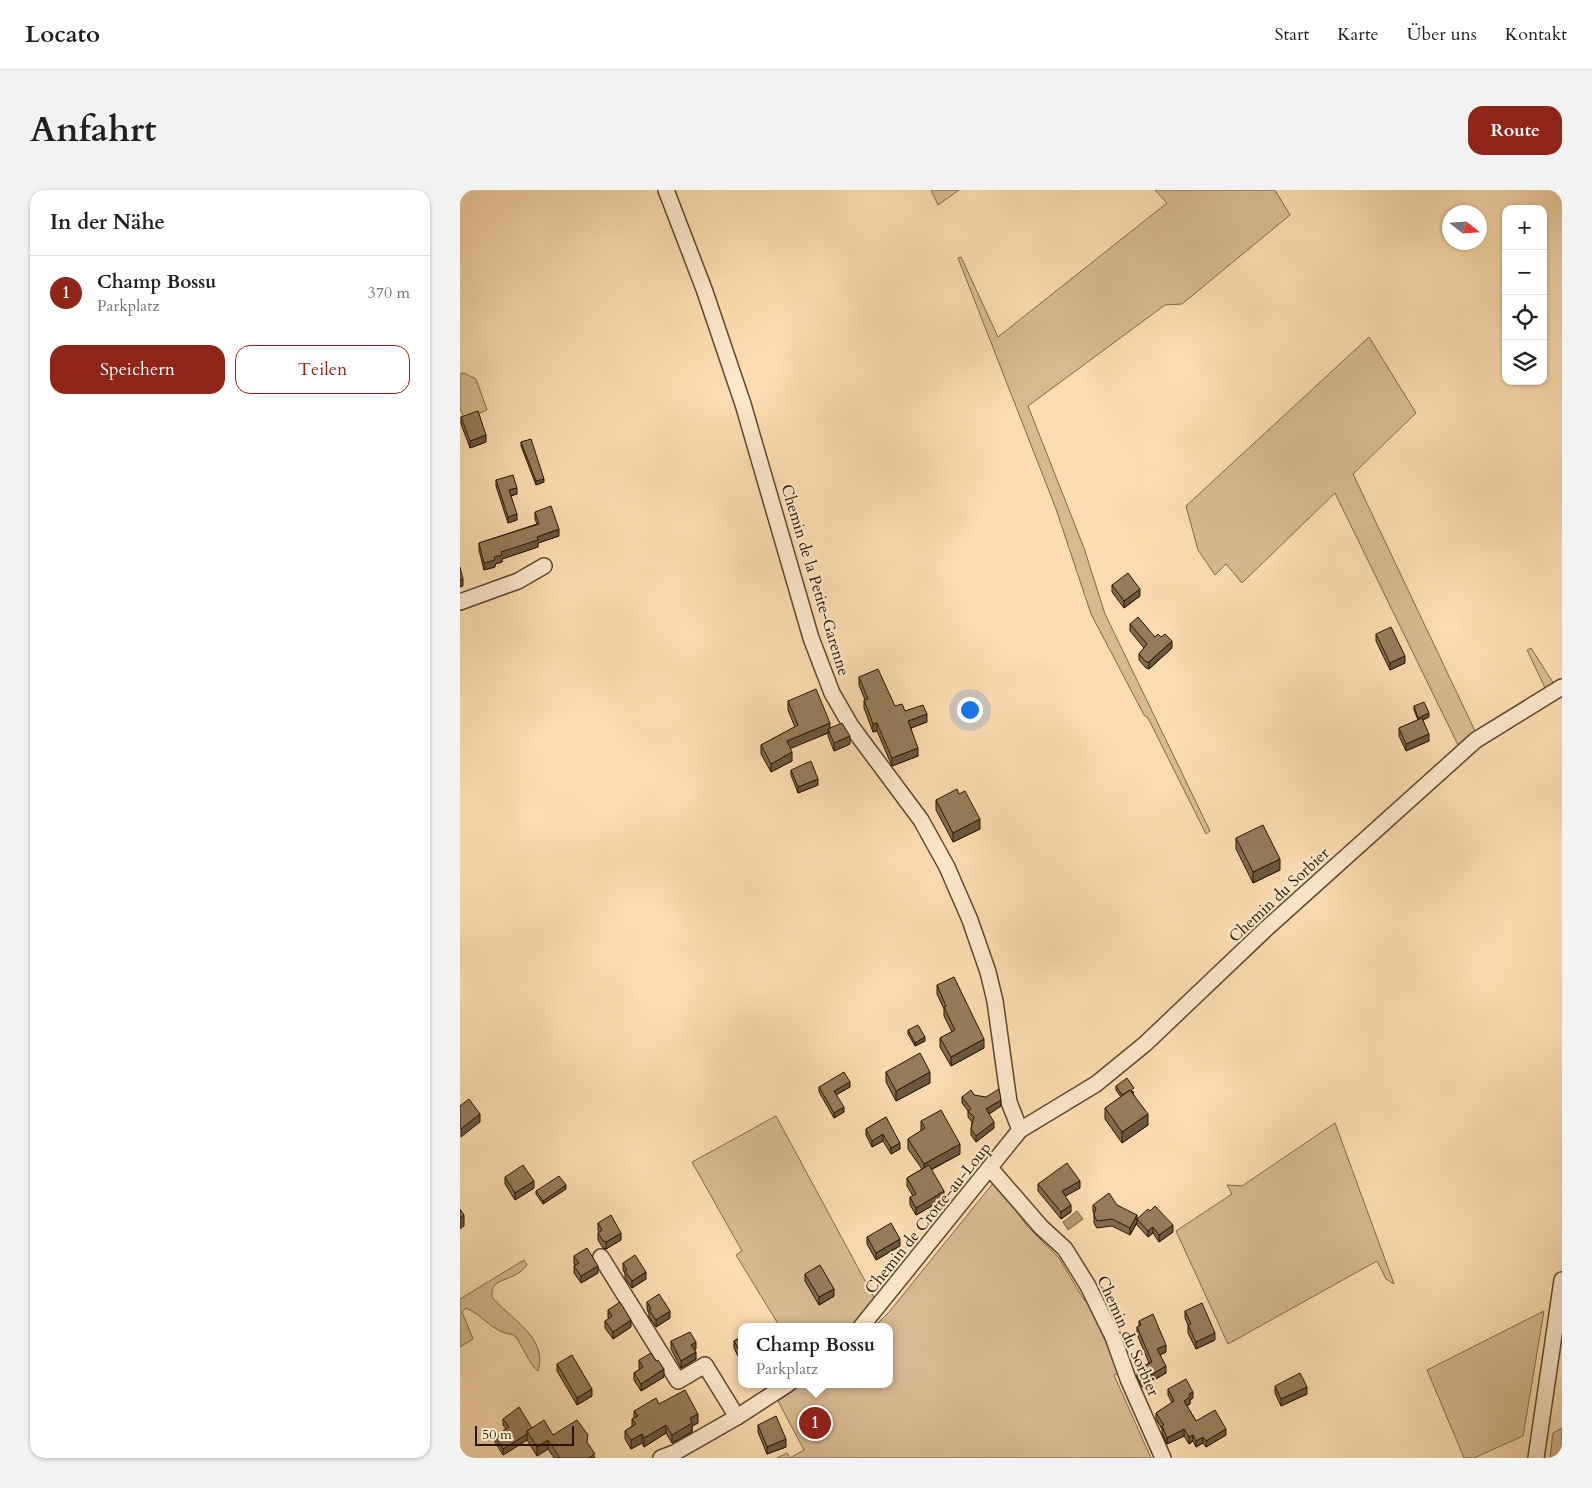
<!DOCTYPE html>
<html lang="de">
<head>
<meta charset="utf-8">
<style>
	:root { --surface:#fff; --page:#f2f2f2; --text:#202124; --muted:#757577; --line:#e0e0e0; --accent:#8f2418 }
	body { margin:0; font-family:Cardo,serif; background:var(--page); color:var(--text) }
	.controls { position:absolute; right:15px; top:15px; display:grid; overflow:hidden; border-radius:10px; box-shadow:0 1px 4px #0004 }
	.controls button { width:45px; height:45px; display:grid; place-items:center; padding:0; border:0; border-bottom:1px solid var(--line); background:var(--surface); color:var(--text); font:25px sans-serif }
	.compass { position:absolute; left:982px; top:15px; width:45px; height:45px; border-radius:50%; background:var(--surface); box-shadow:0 1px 4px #0004; rotate:107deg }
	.scale { position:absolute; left:15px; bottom:12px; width:99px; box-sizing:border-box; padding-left:5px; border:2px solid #2a1500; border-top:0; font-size:14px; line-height:18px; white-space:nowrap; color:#2a1500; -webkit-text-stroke:4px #fde8cc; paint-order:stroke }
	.you { position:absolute; left:509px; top:519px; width:18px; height:18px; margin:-12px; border:4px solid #fff; border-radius:50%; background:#1a73e8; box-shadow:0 0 0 8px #1a73e833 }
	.badge { display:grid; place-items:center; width:32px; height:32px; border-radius:50%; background:var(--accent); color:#fff; font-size:16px; font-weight:700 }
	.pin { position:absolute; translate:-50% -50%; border:2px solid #fff; box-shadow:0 1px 5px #0006 }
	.popup { position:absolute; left:278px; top:1133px; width:155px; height:65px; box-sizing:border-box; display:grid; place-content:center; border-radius:10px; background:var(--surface); filter:drop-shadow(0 1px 4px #0005); font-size:16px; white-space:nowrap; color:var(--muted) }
	.popup b { font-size:19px; color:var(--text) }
	.popup::after { content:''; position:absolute; left:50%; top:100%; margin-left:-10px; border:10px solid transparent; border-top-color:var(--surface) }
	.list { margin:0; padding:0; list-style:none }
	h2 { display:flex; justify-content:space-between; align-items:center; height:65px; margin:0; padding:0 20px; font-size:21px }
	h2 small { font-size:16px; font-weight:400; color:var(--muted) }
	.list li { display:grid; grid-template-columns:32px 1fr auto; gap:15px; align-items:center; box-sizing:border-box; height:75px; padding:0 20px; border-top:1px solid var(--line) }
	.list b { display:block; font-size:19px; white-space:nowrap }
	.list p { margin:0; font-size:16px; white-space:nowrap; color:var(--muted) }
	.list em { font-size:16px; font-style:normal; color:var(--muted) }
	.actions { display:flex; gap:10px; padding:15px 20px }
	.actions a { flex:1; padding:11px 0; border:1px solid var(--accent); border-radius:15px; text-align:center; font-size:18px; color:var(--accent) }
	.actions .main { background:var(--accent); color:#fff }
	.icon { flex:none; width:28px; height:28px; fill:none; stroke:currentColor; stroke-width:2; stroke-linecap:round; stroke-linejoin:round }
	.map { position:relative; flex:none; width:1102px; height:1268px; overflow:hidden; border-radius:15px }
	header { display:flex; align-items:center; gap:30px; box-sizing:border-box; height:70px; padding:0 25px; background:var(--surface); border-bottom:1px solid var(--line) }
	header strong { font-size:24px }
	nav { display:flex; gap:28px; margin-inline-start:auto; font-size:18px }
	.intro { display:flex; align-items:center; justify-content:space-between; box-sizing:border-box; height:120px; padding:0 30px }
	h1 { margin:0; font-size:35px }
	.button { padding:12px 22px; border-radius:15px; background:var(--accent); color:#fff; font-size:18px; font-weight:700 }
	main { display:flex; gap:30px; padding:0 30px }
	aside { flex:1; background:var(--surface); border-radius:15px; box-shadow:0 1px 4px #0004 }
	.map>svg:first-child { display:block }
	.green { fill:#d8ba92; stroke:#816849 }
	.water { fill:#b59874; stroke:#7d6446 }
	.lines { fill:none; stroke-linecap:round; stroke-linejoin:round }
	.street-casing { stroke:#5e472c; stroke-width:18 }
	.street { stroke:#fde8cc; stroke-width:15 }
	.wall { fill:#826b4f; stroke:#2a1500 }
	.shaded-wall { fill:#6a5740; stroke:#2a1500 }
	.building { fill:#977c5c; stroke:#2a1500 }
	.labels { text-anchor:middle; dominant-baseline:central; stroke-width:4.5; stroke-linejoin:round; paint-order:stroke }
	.street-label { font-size:16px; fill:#2a1500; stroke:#fde8cc }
</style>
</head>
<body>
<header>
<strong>Locato</strong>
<nav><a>Start</a><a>Karte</a><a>Über uns</a><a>Kontakt</a></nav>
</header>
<div class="intro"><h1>Anfahrt</h1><a class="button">Route</a></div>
<main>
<aside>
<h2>In der Nähe<small></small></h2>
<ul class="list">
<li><span class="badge">1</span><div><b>Champ Bossu</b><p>Parkplatz</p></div><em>370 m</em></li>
</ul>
<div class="actions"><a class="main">Speichern</a><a>Teilen</a></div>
</aside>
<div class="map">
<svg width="1102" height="1268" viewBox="0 0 1102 1268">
	<rect width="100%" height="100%" fill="#fcdcb0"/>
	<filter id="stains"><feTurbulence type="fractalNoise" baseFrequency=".004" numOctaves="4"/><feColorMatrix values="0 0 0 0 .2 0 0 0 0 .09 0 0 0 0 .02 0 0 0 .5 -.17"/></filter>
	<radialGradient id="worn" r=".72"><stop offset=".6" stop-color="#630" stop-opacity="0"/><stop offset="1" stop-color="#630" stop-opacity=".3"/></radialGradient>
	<!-- green -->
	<g class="green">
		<path d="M471,0H499L478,15Z"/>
		<path d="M695,0H815L830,25L722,114L705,115L568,216L624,358L645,424L750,641L746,644L688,528L684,525L631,424L596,319L498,68L501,67L538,147L707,13Z"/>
		<path d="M909,147L956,223L893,284L1015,541L998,555L875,303L782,393L766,374L755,385L753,382L738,360L726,316Z"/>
		<path d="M4,183L16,189L27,220L5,230L0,219V184Z"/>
		<path d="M1071,458L1094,494L1085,498L1067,460Z"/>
		<path d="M316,926L416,1111L392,1137H320L276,1065L282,1061L232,972Z"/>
		<path d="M875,933L934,1094L926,1089L917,1071L768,1154L716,1041L772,1004L767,995L782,996Z"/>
		<path d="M534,992L568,1037L599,1068L624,1110L629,1108L638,1124L659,1183L654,1185L691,1268H317L327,1263L330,1268L344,1260L318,1211L343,1194H429V1137H414L429,1122Z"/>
		<path d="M64,1070L67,1075C53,1094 30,1085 32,1107C49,1128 89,1148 78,1181C69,1175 63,1155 54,1145C31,1142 26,1127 6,1118L2,1122L13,1149L0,1157V1109Z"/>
		<path d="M1084,1121L1063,1246L1014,1268H1004L967,1180Z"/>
		<path d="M1102,1238V1268H1090L1093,1243Z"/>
	</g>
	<!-- water -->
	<path class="water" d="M617,1021L623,1029L608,1040L603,1032Z"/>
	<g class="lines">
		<defs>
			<g id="street">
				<path d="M206,0L244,99L283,214L351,448L372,503L391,536L461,630L487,677L510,730L528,782L535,811L549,912L560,940"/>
				<path d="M0,412L58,391L84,376"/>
				<path d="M530,978L581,1037L605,1059L628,1096L653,1147L668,1189L703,1268"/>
				<path d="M141,1067L218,1191L245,1175L277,1227"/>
				<path d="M401,1137L560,940L636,894L685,854L807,738L1016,550L1102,497"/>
				<path d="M201,1268L214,1263L277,1227L328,1194"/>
				<path d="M1076,1268L1102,1090"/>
			</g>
		</defs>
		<!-- street casing -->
		<use href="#street" class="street-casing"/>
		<!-- street -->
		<use href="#street" class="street"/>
	</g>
	<!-- wall -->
	<g class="wall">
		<path d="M1,227L26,252L10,258L1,234Z"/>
		<path d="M61,252L84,292L76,295L61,256Z"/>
		<path d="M36,290L57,304L51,306L57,330L48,333L36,296Z"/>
		<path d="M75,322L99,346L78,353V357L42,369V372L35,374V377L24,380L19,360V353L77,334L75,329Z"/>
		<path d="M652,395L680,406L664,418L652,402Z"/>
		<path d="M670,434L695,447H701L712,458L689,479L686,478L679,470V464L684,458L670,441Z"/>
		<path d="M916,444L945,473L930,480L916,451Z"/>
		<path d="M399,487L435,516L467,532L451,538L458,566L432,576L417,541L413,542L404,518V510H405L399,495Z"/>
		<path d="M328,511L370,538L390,554L374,561L368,546V543L330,558L332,571L311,582L301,564V555L335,537L328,520Z"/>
		<path d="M954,516L969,527L963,530L969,551L946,561L939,546V538L958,530L954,520Z"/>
		<path d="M331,580L358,595L338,603L331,585Z"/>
		<path d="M499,604L520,639L493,652L476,620V610Z"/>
		<path d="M776,648L820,680L793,693L776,659Z"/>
		<path d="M477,795L524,858L491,876L480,857V848L492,842L484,826V819L477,804Z"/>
		<path d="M448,840L465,851L455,856L448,844Z"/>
		<path d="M426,882L470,893L436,911L426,892Z"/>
		<path d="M656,896L674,902L673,903L688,935L662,953L645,929V918L661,907L656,900Z"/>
		<path d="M359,897H390L376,905L384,922L374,928L359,902Z"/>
		<path d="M514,905L541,916L529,924L534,938L516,952L511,945V939L512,932L508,927V921L502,913V907Z"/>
		<path d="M426,927L440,959L431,964L423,951L412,957L406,945V939Z"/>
		<path d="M461,931L500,964L471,980L484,1009L456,1025L450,1015V1007L453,1006L447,996V988L462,979L448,959V949L461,941Z"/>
		<path d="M45,987L74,998L55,1010L45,994Z"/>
		<path d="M578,994L620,998L605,1006L611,1022L601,1029L578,1001Z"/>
		<path d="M106,999L83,1014L76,1004V1001Z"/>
		<path d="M633,1015H657L677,1029L713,1042L699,1052L693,1043L688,1047L677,1035V1033L670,1045L652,1036L637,1038L634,1033V1023L633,1022Z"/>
		<path d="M138,1033L161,1050L146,1059L143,1058L138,1050V1043L139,1042L138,1040Z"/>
		<path d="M407,1047L440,1056L416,1070L407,1054Z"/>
		<path d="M114,1066L138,1083L121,1093L114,1083V1076L116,1075L114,1074Z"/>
		<path d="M163,1073L186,1089L172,1098L165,1088V1084L163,1080Z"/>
		<path d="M345,1084L374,1106L359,1115L345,1091Z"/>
		<path d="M187,1112L210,1128L196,1137L189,1127V1124L187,1119Z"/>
		<path d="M148,1120L171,1137L153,1149L145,1138V1131L149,1129L148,1127Z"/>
		<path d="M725,1121L755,1150L736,1159L728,1143V1135L725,1128Z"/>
		<path d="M679,1131L706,1162L700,1165L706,1183L682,1197L677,1187V1180L689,1173L677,1144V1137L679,1136Z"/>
		<path d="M281,1147V1172L274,1158V1151Z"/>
		<path d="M211,1151L236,1159L234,1160L236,1169L221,1178L211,1159Z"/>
		<path d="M179,1170L204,1187L181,1201L174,1190V1183L180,1179L179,1178Z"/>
		<path d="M97,1174L132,1206L117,1215L97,1181Z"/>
		<path d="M815,1196L847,1204L821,1216L815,1203Z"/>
		<path d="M708,1199L733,1208L730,1210V1214L727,1216L736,1231L766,1245L746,1257L743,1253L736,1257L733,1251L729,1254L724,1246L707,1254L702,1243V1239L696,1229V1223L712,1213L708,1205Z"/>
		<path d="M199,1214L238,1233L232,1236V1242L212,1253L206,1243L184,1257L182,1253L171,1259L165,1249V1241L172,1236V1229L174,1228V1221Z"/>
		<path d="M43,1229L93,1245L128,1254L135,1268H94L88,1259L77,1266L67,1250L43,1265L35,1252V1246L46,1239L43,1235Z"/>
		<path d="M298,1235L326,1257L307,1264L298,1242Z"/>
	</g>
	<!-- shaded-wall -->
	<g class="shaded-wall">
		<path d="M26,245V252L10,258V251Z"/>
		<path d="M84,289V292L76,295V291Z"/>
		<path d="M57,298V304L49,306V300Z"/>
		<path d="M57,324V330L48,333V327Z"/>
		<path d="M99,339V346L78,353V357L42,369V372L35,374V377L24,380V373L41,362L77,347Z"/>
		<path d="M3,389V396L0,397V390Z"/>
		<path d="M680,399V406L664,418V411Z"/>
		<path d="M712,451V458L689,479V472Z"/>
		<path d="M945,466V473L930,480V473Z"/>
		<path d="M969,523V527L958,532V528Z"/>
		<path d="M467,524V532L448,539V531Z"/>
		<path d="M370,533V542L368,539V543L327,560V551Z"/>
		<path d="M417,533V541L413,542V534Z"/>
		<path d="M969,544V551L946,561V554Z"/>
		<path d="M390,546V554L374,561V553Z"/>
		<path d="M458,558V566L432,576V568Z"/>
		<path d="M332,562V571L311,582V574Z"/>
		<path d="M358,589V595L338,603V597Z"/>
		<path d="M520,629V639L493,652V643Z"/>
		<path d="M820,669V680L793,693V682Z"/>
		<path d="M465,847V851L455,856V853Z"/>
		<path d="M524,849V858L491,876V867Z"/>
		<path d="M470,882V893L436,911V901Z"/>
		<path d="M390,892V897L374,906V901Z"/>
		<path d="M541,910V916L526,926V919Z"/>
		<path d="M384,917V922L374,928V923Z"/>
		<path d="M20,924V932L1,947V939Z"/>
		<path d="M688,924V935L662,953V942Z"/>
		<path d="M534,932V938L516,952V946Z"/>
		<path d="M423,944V951L412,957V951Z"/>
		<path d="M440,953V959L431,964V958Z"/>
		<path d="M500,954V964L464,983V974Z"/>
		<path d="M74,991V998L55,1010V1003Z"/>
		<path d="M620,991V998L602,1008V1001Z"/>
		<path d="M106,995V999L83,1014V1011Z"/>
		<path d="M484,1001V1009L456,1025V1018Z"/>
		<path d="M611,1015V1022L601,1029V1022Z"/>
		<path d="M4,1025V1036L0,1039V1028Z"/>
		<path d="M677,1025V1032L670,1045V1038Z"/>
		<path d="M713,1035V1042L699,1052V1045Z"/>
		<path d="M693,1037V1043L688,1047V1041Z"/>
		<path d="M161,1043V1050L146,1059V1052Z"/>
		<path d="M440,1049V1056L416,1070V1063Z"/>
		<path d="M138,1076V1083L121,1093V1086Z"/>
		<path d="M186,1082V1089L172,1098V1091Z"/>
		<path d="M374,1099V1106L359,1115V1107Z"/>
		<path d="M210,1121V1128L196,1137V1130Z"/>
		<path d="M171,1130V1137L153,1149V1142Z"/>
		<path d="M755,1143V1150L736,1159V1152Z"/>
		<path d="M236,1152V1159L231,1162V1155Z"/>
		<path d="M706,1155V1162L697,1166V1159Z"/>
		<path d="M236,1162V1169L221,1178V1171Z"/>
		<path d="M706,1176V1183L682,1197V1190Z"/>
		<path d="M204,1179V1187L181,1201V1194Z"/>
		<path d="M847,1197V1204L821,1216V1209Z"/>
		<path d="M132,1199V1206L117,1215V1208Z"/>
		<path d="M733,1202V1208L730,1210V1214L724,1217V1211L729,1204Z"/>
		<path d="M238,1224V1233L232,1236V1242L212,1253V1245L230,1228Z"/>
		<path d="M206,1235V1243L184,1257V1248Z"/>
		<path d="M724,1239V1246L707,1254V1248Z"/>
		<path d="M766,1239V1245L746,1257V1251Z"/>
		<path d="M67,1244V1250L43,1265V1259Z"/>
		<path d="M182,1244V1253L171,1259V1250Z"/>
		<path d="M733,1245V1251L729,1254V1247Z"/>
		<path d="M743,1247V1253L736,1257V1251Z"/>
		<path d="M326,1249V1257L307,1264V1257Z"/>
		<path d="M88,1250V1259L77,1266V1257Z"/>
	</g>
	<!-- building -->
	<g class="building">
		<path d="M18,221L26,245L10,251L1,227Z"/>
		<path d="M71,249L84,289L76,291L61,252Z"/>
		<path d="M53,285L57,298L49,300L57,324L48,327L36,290Z"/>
		<path d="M91,316L99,339L77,347L78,350L41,362L42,365L34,367L35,370L24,373L19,353L79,334L75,322Z"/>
		<path d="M0,377L3,389L0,390Z"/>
		<path d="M668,383L680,399L664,411L652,395Z"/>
		<path d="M678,427L695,447L698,444L701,447L705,444L712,451L689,472H686L679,464L687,454L670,434Z"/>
		<path d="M931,437L945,466L930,473L916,444Z"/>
		<path d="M418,479L435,516L442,514L445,521L463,515L467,524L448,531L458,558L432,568L417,533L413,534L404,510L408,509L399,487Z"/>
		<path d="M356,499L370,533L327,551L332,562L311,574L301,555L338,535L328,511Z"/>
		<path d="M964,512L969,523L958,528L954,516Z"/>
		<path d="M962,528L969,544L946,554L939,538Z"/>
		<path d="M382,533L390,546L374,553L368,539Z"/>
		<path d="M351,571L358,589L338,597L331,580Z"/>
		<path d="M497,599L499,604L505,601L520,629L493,643L476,610Z"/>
		<path d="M803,635L820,669L793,682L776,648Z"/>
		<path d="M494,787L524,849L491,867L480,848L495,840L484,817L486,816L477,795Z"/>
		<path d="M458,835L465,847L455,853L448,840Z"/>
		<path d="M460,863L470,882L436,901L426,882Z"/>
		<path d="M384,882L390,892L374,901L384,917L374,923L359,897Z"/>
		<path d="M667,888L674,898L671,901L670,900L662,905L656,896Z"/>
		<path d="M539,899L541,910L526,919L534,932L516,946L511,939L514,927L508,921L511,919L502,907L511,900L514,905L526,907Z"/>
		<path d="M670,900L688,924L662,942L645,918Z"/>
		<path d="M9,909L20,924L1,939L0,938V915V916Z"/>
		<path d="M481,920L500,954L464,974L448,949L465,938L461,931Z"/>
		<path d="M426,927L440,953L431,958L423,944L412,951L406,939Z"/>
		<path d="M607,973L620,991L602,1001L611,1015L601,1022L578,994Z"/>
		<path d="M63,975L74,991L55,1003L45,987Z"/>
		<path d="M469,975L484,1001L456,1018L450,1007L456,1004L447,988Z"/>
		<path d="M99,986L106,995L83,1011L76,1001Z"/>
		<path d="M649,1003L657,1015L677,1025L670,1038L652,1029L637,1031L634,1025L636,1018L633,1015Z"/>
		<path d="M695,1016L713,1035L699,1045L693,1037L688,1041L677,1029L688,1019L690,1021Z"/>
		<path d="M0,1019L4,1025L0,1028Z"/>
		<path d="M151,1025L161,1043L146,1052L143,1051L138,1043L142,1040L138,1033Z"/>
		<path d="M431,1033L440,1049L416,1063L407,1047Z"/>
		<path d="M127,1058L138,1076L121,1086L114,1076L119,1073L114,1066Z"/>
		<path d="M175,1065L186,1082L172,1091L165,1081L167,1080L163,1073Z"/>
		<path d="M360,1075L374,1099L359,1107L345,1084Z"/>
		<path d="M199,1104L210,1121L196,1130L189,1120L191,1119L187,1112Z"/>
		<path d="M160,1112L171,1130L153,1142L145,1131L152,1126L148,1120Z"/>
		<path d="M742,1113L755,1143L736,1152L728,1135L731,1134L725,1121Z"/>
		<path d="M693,1124L706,1155L697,1159L706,1176L682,1190L677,1180L692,1172L677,1137L681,1135L679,1131Z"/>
		<path d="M230,1142L236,1152L231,1155L236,1162L221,1171L211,1151Z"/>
		<path d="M281,1147V1164L274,1151Z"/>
		<path d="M191,1163L196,1171L198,1170L204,1179L181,1194L174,1183L183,1177L179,1170Z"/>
		<path d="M112,1165L132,1199L117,1208L97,1174Z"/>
		<path d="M840,1183L847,1197L821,1209L815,1196Z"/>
		<path d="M726,1189L733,1202L729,1204L730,1207L724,1211L736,1231L755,1220L766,1239L746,1251L743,1247L736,1251L733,1245L729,1247L724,1239L707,1248L702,1236L704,1235L696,1223L714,1211L708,1199Z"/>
		<path d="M225,1200L238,1224L230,1228L232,1233L212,1245L206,1235L184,1248L182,1244L171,1250L165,1241L176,1234L172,1229L178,1226L174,1221L196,1208L199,1214Z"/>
		<path d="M59,1217L72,1238L67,1241V1244L43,1259L35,1246L49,1237L43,1229Z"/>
		<path d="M316,1226L326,1249L307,1257L298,1235Z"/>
		<path d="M84,1230L93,1245L117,1230L128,1245L127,1252L135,1264L129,1268H100L88,1250L77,1257L67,1241Z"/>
	</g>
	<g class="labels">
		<!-- street labels -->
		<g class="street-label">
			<text transform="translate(355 390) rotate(73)">Chemin de la Petite-Garenne</text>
			<text transform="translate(819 705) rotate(-43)">Chemin du Sorbier</text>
			<text transform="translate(468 1028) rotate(-51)">Chemin de Crotte-au-Loup</text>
			<text transform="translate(668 1146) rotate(66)">Chemin du Sorbier</text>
		</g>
	</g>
	<rect width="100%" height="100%" filter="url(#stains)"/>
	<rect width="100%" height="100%" fill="url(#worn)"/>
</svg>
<div class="controls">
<button>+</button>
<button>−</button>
<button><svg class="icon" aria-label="locate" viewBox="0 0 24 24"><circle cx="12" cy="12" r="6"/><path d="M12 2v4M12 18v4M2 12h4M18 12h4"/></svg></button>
<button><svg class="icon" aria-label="layers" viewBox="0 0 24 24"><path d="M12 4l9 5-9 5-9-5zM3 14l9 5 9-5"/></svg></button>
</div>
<svg class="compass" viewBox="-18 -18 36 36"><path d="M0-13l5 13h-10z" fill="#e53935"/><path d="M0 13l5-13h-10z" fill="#757577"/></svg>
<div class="scale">50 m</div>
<div class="you"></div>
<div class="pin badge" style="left:355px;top:1233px">1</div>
<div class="popup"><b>Champ Bossu</b>Parkplatz</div>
</div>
</main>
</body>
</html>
